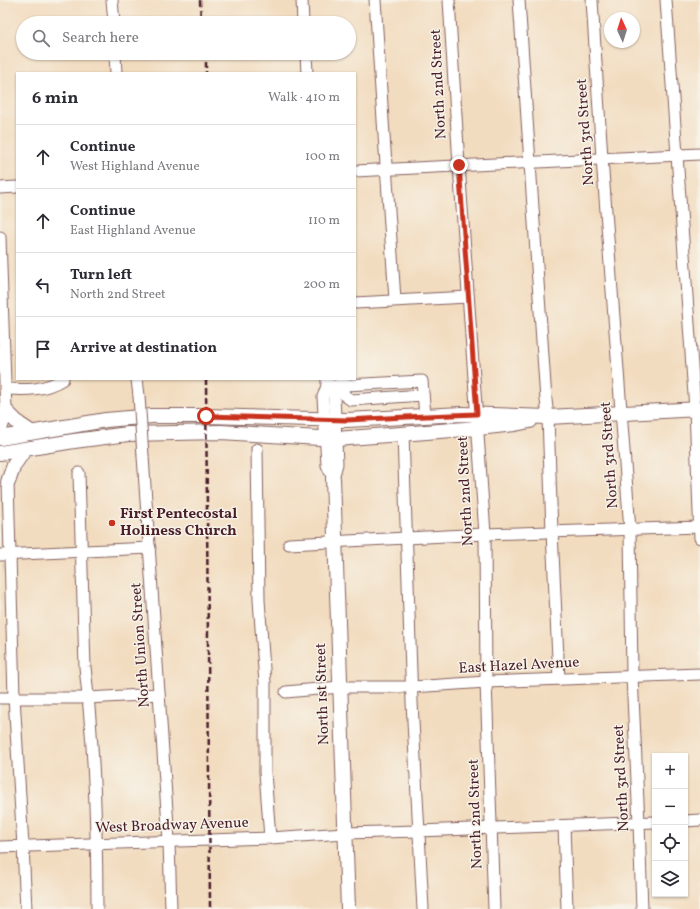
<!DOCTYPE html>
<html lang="en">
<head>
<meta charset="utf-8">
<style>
	:root { --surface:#fff; --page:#f7f7f7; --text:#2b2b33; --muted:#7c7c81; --line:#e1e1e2 }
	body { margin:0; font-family:Vollkorn,serif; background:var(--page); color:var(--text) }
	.controls { position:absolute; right:12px; bottom:12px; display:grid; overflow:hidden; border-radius:0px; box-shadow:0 1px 3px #0004 }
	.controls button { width:36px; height:36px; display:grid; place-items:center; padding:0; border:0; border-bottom:1px solid var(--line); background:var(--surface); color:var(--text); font:20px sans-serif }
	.compass { position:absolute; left:604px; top:12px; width:36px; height:36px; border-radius:50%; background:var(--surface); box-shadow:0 1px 3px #0004; rotate:356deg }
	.stop { position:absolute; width:12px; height:12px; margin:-9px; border:3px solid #c8321e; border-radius:50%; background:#fff }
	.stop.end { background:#c8321e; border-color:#fff; box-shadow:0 1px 4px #0008 }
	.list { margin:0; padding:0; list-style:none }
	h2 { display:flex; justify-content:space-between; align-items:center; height:52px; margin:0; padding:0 16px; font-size:17px }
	h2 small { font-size:13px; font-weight:400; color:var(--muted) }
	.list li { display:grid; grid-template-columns:26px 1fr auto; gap:12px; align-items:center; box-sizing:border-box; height:64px; padding:0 16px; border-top:1px solid var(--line) }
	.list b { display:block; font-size:15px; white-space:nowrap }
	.list p { margin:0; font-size:13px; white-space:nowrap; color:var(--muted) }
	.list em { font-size:13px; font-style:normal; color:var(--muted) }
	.icon { flex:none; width:22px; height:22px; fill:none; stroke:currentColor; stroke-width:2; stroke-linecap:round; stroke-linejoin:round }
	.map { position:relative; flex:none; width:700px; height:909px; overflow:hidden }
	.search { position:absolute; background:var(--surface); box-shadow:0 1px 3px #0004; left:16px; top:16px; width:340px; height:44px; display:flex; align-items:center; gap:10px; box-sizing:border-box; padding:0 14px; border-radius:22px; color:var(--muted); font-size:15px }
	.panel { position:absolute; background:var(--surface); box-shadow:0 1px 3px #0004; left:16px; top:72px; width:340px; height:308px; border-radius:0px }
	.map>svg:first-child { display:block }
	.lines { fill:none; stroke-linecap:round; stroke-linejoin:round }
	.minor-casing { stroke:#85615f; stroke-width:13 }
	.major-casing { stroke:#85615f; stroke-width:16 }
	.minor { stroke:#fff; stroke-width:11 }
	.major { stroke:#fff; stroke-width:14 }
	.rail { stroke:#4a1f2b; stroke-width:2.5; stroke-dasharray:6 3; stroke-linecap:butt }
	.minor-bridge-casing { stroke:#85615f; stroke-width:13; stroke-linecap:butt }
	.minor-bridge { stroke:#fff; stroke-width:11 }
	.route { stroke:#c8321e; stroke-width:5 }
	.poi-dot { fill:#c8321e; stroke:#f7f3e8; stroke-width:1.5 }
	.labels { text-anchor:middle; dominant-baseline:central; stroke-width:3; stroke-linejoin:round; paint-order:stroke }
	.street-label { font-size:15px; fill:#4a1f2b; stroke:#f7f3e8 }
	.poi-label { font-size:15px; font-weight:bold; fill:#4a1f2b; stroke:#f7f3e8; text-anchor:start }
</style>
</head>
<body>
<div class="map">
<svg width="700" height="909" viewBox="0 0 700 909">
	<rect width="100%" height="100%" fill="#f7f3e8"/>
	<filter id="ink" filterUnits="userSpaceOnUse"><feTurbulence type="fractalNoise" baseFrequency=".025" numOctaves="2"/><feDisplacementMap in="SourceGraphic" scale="8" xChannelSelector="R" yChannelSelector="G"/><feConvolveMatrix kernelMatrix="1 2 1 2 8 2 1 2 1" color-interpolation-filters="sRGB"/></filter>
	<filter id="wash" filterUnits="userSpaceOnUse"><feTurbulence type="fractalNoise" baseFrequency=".012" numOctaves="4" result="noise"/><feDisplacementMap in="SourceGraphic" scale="16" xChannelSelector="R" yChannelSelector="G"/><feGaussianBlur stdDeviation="0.9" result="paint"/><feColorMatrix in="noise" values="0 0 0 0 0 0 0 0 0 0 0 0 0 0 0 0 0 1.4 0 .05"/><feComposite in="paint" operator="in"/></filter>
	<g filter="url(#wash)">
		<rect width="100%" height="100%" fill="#f2dcbf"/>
	</g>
	<g filter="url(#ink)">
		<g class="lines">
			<defs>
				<g id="minor">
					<path d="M112,0L114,23"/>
					<path d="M302,0L303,23"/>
					<path d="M375,0L395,300"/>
					<path d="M449,0L459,165L485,534L486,682L494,909"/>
					<path d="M519,0L546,400L548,417L552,532L559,679"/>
					<path d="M592,0L602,158L630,530L632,676L639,823L642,909"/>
					<path d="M666,0L695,409L700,538"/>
					<path d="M115,53L116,73"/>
					<path d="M306,53L307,73"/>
					<path d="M355,171L700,154"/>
					<path d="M0,188L17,187"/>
					<path d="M0,237L6,411"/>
					<path d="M355,303L468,297"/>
					<path d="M137,379L139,396"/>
					<path d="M327,379V386L323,397L327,465L333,478"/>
					<path d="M341,379L344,395L351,400L423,395"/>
					<path d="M327,386L422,381L425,416"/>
					<path d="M327,386L334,395L337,464L333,478"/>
					<path d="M5,389C26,390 44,391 63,379"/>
					<path d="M403,434L412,702L423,909"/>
					<path d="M257,449L259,600L265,683V772L270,838"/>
					<path d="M143,456L169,841L171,909"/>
					<path d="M79,473L85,667C94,747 97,828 97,909"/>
					<path d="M8,482L14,697L23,846L26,909"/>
					<path d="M289,544L485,534L700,527"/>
					<path d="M0,555L150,548"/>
					<path d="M286,692L340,687H412L486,682L700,674"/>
					<path d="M0,698H88L159,694"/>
					<path d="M685,821L700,820"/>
					<path d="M564,826L567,909"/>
					<path d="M0,847L270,838L345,833L419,831L655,822"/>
				</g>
				<g id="major">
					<path d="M0,429L6,411L19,424L31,432"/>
					<path d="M0,438L106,420L152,416H206L347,420L462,414L548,417L700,409"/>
					<path d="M0,453L74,441L128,434L221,432L336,439L478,428L515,424L530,421"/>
					<path d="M333,478L348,909"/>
					<path d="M8,482L14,465L25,449"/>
				</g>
			</defs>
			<!-- minor casing -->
			<use href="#minor" class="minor-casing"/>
			<!-- major casing -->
			<use href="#major" class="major-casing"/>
			<!-- minor -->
			<use href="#minor" class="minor"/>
			<!-- major -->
			<use href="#major" class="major"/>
			<!-- rail -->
			<g class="rail">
				<path d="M200,0L201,23"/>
				<path d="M206,53V73"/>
				<path d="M206,379L210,909"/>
			</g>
			<defs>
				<path id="minor-bridge" d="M139,396L143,456"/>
			</defs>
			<!-- minor-bridge casing -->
			<use href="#minor-bridge" class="minor-bridge-casing"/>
			<!-- minor-bridge -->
			<use href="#minor-bridge" class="minor-bridge"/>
		</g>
	</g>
	<g class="lines" filter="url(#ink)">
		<!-- route -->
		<path class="route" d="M206,416L347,420L426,416L477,414L459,165"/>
	</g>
	<!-- markers -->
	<circle class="poi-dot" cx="112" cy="523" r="4"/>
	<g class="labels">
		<!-- street labels -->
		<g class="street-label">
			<text transform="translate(439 84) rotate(-93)">North 2nd Street</text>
			<text transform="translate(586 132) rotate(-94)">North 3rd Street</text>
			<text transform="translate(610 455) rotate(-94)">North 3rd Street</text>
			<text transform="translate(466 491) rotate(-93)">North 2nd Street</text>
			<text transform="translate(141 645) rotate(-94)">North Union Street</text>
			<text transform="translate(519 666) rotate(-3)">East Hazel Avenue</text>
			<text transform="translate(323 694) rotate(-92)">North 1st Street</text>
			<text transform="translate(622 778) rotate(-93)">North 3rd Street</text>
			<text transform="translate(476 814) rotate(-92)">North 2nd Street</text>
			<text transform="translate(172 826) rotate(-2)">West Broadway Avenue</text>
		</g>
		<!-- poi labels -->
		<g class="poi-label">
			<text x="120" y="514">First Pentecostal<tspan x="120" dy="17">Holiness Church</tspan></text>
		</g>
	</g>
</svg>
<div class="controls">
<button>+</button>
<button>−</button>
<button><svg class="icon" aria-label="locate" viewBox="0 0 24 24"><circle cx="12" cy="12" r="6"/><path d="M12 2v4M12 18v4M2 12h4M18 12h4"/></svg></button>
<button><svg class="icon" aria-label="layers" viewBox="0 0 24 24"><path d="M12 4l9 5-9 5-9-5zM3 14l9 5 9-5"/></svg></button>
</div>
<svg class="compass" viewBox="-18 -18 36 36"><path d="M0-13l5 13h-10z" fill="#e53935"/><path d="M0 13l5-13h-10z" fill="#7c7c81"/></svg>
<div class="stop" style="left:206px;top:416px"></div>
<div class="stop end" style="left:459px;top:165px"></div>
<div class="search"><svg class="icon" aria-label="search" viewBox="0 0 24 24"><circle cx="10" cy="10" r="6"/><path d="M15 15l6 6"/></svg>Search here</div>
<section class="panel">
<h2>6 min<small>Walk · 410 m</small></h2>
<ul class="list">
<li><svg class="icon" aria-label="ahead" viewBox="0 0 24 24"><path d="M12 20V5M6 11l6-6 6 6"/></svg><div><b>Continue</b><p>West Highland Avenue</p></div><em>100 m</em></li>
<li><svg class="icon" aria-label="ahead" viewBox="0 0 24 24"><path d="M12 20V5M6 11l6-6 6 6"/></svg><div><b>Continue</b><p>East Highland Avenue</p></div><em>110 m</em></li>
<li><svg class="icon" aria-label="left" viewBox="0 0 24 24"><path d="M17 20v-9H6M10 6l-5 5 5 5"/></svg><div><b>Turn left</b><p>North 2nd Street</p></div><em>200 m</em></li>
<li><svg class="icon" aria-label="arrive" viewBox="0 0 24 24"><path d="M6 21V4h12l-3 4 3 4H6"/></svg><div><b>Arrive at destination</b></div></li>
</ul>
</section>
</div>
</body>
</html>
